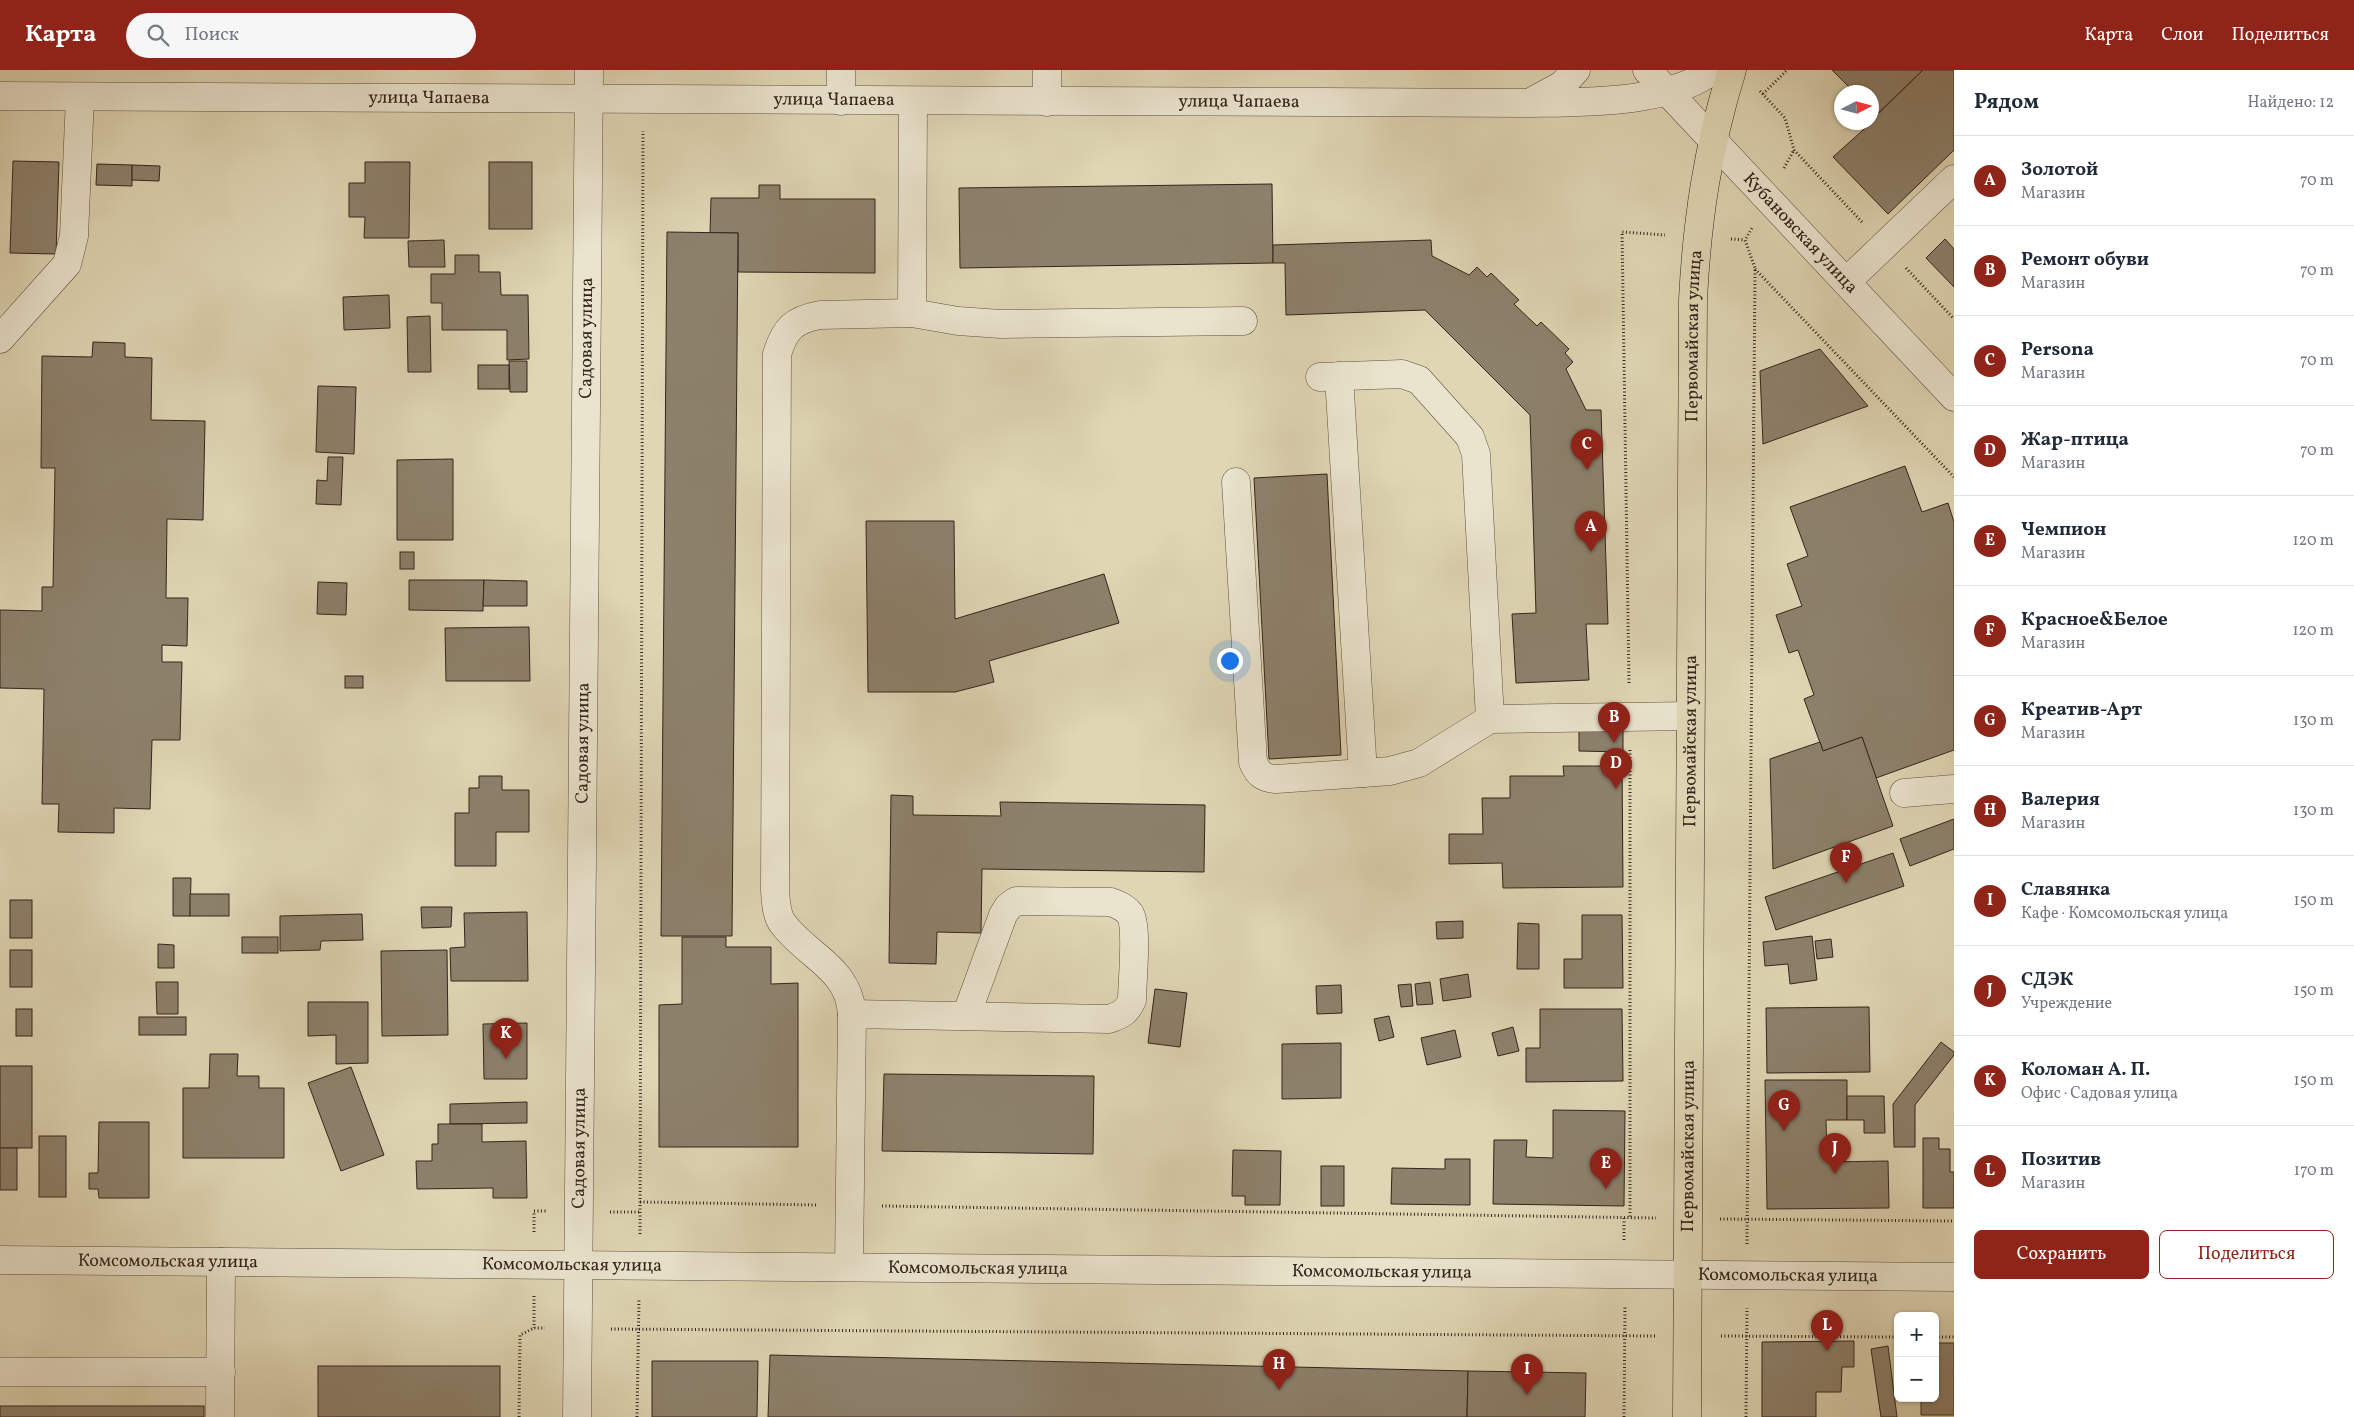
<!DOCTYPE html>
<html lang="ru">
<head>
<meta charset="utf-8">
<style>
	:root { --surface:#fff; --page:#f6f6f7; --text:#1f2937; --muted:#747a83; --line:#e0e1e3; --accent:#8f2418 }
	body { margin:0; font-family:Vollkorn,serif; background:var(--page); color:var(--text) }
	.controls { position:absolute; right:15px; bottom:15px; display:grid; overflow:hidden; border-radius:8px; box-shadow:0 1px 4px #0004 }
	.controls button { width:45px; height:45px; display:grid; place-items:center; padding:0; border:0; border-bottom:1px solid var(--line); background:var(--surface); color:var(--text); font:25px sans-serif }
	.compass { position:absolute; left:1834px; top:15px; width:45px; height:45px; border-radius:50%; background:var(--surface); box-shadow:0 1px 4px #0004; rotate:84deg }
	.you { position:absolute; left:1229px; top:590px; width:18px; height:18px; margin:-12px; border:4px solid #fff; border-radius:50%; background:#1a73e8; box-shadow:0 0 0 8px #1a73e833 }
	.badge { display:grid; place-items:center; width:32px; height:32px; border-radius:50%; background:var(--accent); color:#fff; font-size:16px; font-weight:700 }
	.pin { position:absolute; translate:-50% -41px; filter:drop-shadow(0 1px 2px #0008) }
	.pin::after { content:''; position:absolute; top:26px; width:18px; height:15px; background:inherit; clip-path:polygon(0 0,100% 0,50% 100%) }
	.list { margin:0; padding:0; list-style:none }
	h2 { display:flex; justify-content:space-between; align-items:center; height:65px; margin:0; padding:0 20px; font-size:21px }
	h2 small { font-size:16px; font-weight:400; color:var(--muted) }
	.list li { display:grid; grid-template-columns:32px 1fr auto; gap:15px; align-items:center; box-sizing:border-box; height:90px; padding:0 20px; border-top:1px solid var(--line) }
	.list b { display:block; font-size:19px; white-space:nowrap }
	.list p { margin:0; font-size:16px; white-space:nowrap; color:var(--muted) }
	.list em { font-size:16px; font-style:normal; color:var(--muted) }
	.actions { display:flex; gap:10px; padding:15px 20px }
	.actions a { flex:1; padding:11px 0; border:1px solid var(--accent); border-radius:8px; text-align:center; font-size:18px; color:var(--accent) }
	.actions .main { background:var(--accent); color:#fff }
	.icon { flex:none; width:28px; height:28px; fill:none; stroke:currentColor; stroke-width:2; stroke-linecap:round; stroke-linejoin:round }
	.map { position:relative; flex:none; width:1954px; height:1347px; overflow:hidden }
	header { display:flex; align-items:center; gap:30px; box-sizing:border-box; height:70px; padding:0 25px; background:var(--accent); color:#fff }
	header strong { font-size:24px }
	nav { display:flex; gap:28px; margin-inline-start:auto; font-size:18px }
	.search { width:350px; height:45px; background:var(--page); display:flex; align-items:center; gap:12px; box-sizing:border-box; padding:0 18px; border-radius:28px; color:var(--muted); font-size:19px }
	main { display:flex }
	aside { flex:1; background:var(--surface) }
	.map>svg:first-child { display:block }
	.building { fill:#8d816c; stroke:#34241d }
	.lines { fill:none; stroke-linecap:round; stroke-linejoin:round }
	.minor-casing { stroke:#5f5043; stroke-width:29 }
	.major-casing { stroke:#34241d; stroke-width:29 }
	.path { stroke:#34241d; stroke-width:3; stroke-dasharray:1 2.5; stroke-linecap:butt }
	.minor { stroke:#eae4ce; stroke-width:28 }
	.major { stroke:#dfd6b4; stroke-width:28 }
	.labels { text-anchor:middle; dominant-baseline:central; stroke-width:5; stroke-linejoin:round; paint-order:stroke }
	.street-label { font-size:18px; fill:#34241d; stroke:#eae4ce }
</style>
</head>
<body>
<header>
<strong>Карта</strong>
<div class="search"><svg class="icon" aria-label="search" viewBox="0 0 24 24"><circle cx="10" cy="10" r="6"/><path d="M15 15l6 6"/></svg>Поиск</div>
<nav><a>Карта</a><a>Слои</a><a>Поделиться</a></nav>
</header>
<main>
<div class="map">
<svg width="1954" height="1347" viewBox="0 0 1954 1347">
	<rect width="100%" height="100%" fill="#dfd6b4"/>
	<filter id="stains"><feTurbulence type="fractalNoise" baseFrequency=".004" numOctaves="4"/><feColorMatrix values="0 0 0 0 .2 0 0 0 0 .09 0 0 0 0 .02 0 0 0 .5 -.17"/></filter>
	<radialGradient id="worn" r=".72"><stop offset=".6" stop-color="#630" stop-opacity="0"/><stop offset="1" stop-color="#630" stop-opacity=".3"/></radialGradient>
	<!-- building -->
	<g class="building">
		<path d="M1832,0H1923L1876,45L1872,40V22H1854Z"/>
		<path d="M1923,0H1954V80L1888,144L1833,87L1872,52V50Z"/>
		<path d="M13,91L59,92L56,184L10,183Z"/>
		<path d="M365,92H410L409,168H364L365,147H349V113H365Z"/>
		<rect x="489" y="92" width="43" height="67"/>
		<path d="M97,94L132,95V116L96,115Z"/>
		<path d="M132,95L160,96L159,111L132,110Z"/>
		<path d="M1272,114L1273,193L960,198L959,118Z"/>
		<path d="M759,115H780V129H875V203L738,202V163H710L711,128H759Z"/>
		<path d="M667,162L738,163L732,866H661Z"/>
		<path d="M1945,169L1954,179V217L1926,188Z"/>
		<path d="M444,170L445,197H409L408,171Z"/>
		<path d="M1431,170L1432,186L1469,205L1477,197L1487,207L1491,203L1519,230L1514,234L1537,256L1541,252L1569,279L1565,283L1573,292L1566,299L1586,340H1601L1608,554H1586L1589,610L1516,613L1512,544L1536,543L1530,345L1425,240L1286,245L1285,193H1273V175Z"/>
		<path d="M455,185H479V202H500L501,225H528L529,289L507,290V260H442V233H431V204H455Z"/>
		<path d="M389,225L390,258L344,260L343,227Z"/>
		<path d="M430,246L431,302H408L407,247Z"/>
		<path d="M93,272L125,273V287L152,288L151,350L205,351L203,450L167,449L166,528H188L187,576L162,575V592H182L180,670H152L150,739L114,738V763L58,762L59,734H42L44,619L0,618V540L42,541V517H53L55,398H41L42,286L92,287Z"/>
		<path d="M1820,279L1868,336L1763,374L1760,301Z"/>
		<path d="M509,291H527V322H510Z"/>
		<rect x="478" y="295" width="31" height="24"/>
		<path d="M318,316L356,317L354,384L316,382Z"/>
		<path d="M328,387H343L341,435L316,434L317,410L327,411Z"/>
		<path d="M453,389V470H397V390Z"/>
		<path d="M1905,396L1922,442L1948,433L1954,452V680L1876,708L1862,667L1823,681L1804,629L1814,625L1798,580L1789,583L1776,545L1802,536L1787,494L1808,486L1790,437Z"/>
		<path d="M1327,404L1341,685L1269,689L1254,408Z"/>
		<path d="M866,451H954L955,549L1104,504L1119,553L989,591L994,612L955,622H868Z"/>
		<rect x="400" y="482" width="14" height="17"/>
		<path d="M409,510H484L483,541L409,540Z"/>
		<path d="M484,510L527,511V536H483Z"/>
		<path d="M318,512L347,513L346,545L317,544Z"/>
		<path d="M529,557L530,611H446L445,558Z"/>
		<rect x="345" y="606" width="18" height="12"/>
		<path d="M1579,658H1623V682L1579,681Z"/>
		<path d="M1862,667L1893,756L1773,799L1770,689L1820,672L1823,681Z"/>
		<path d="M1563,696H1622L1623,817L1503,818L1502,793L1449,794V764H1483L1482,728H1510V706H1564Z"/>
		<path d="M479,706H502V720H529V762H496V796H455V743H469V718H479Z"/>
		<path d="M891,725L913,726V745L1001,746L1000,732L1205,735L1204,802L982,799L981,863L937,862L936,894L889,893Z"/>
		<path d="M1954,749V779L1910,796L1900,769Z"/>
		<path d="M1893,783L1904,816L1776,860L1765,827Z"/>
		<path d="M173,808H191L190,846H173Z"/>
		<rect x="190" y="824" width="39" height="22"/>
		<rect x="10" y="830" width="22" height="38"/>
		<path d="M421,837H452L451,857L422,858Z"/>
		<path d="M527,842L528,911H451L450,878L465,877L464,843Z"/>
		<path d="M362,844L363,870L321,871L320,880L280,881V846Z"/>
		<path d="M1582,845H1622L1623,918H1564V889H1582Z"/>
		<path d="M1463,851V868L1437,869L1436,852Z"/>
		<path d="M1518,853L1539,854V899H1517Z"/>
		<path d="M1812,866L1817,910L1790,914L1788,894L1765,896L1763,872Z"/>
		<rect x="242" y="867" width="36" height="16"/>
		<path d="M682,867H726V877H771V914L798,913V1077H659V935L682,934Z"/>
		<path d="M1831,869L1833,887L1817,889L1815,871Z"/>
		<path d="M158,874L174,875V898H158Z"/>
		<rect x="10" y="880" width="22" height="37"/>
		<path d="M447,880L448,965L382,966L381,881Z"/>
		<path d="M1468,904L1471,927L1443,931L1440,909Z"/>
		<path d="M156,912H178V944H157Z"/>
		<path d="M1430,912L1433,934L1417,935L1415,914Z"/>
		<path d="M1411,914L1413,936L1401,937L1398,915Z"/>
		<path d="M1341,915L1342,943L1317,944L1316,916Z"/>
		<path d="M1155,919L1187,923L1180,977L1148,973Z"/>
		<path d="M308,932H368V993L336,994V965L308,966Z"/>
		<path d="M1869,937L1870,1002L1767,1003L1766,938Z"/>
		<rect x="16" y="939" width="16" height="27"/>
		<path d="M1540,939H1622L1623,1011L1526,1012V978H1540Z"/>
		<path d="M1389,946L1394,967L1379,971L1374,949Z"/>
		<rect x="139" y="947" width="47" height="18"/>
		<path d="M527,953V1009H484L483,954Z"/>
		<path d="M1513,957L1519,981L1498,986L1492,963Z"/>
		<path d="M1455,960L1461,987L1427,995L1421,968Z"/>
		<path d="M1941,972L1954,982V985L1915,1035V1077H1894L1893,1034Z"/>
		<path d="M1341,973V1028L1282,1029V974Z"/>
		<path d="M210,984H238L237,1006H259V1018H284V1088H183V1018H209Z"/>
		<rect x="0" y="996" width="32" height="82"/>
		<path d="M351,997L384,1085L341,1101L308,1013Z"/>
		<path d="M884,1004L1094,1006L1093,1084L882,1081Z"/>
		<path d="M1765,1010H1847V1050H1826L1827,1092L1888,1091L1889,1138L1767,1139Z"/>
		<path d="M1847,1026H1884L1885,1063H1864V1050H1847Z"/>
		<path d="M527,1032V1053L450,1054V1034Z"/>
		<path d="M1553,1040L1625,1041L1624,1136L1493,1134L1494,1070H1527L1526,1087L1553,1088Z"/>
		<path d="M99,1052H149V1128H99L98,1119H89V1103H98Z"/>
		<path d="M438,1054H482V1072L526,1071L527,1128H493V1118L417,1119L416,1091H432V1074H438Z"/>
		<rect x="39" y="1066" width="27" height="61"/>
		<path d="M1923,1068H1939V1079H1950V1102H1954V1138H1923Z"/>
		<rect x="0" y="1078" width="17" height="42"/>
		<path d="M1233,1080L1281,1081L1280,1135H1245V1126H1232Z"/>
		<path d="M1445,1089H1470V1135L1391,1134L1392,1098L1445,1099Z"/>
		<rect x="1321" y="1096" width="23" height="40"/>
		<path d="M1854,1271V1297H1842L1841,1322H1816V1347H1762V1272Z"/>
		<path d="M1935,1273H1954V1345H1921V1328H1935Z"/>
		<path d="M1888,1276L1897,1347H1881L1871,1279Z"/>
		<path d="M770,1285L1468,1301L1467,1347H768Z"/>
		<path d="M652,1291H758L757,1347H652Z"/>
		<rect x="318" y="1296" width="182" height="51"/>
		<path d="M1468,1301L1586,1303L1585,1347H1467Z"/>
		<rect x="0" y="1336" width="204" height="11"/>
	</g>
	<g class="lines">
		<defs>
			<g id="minor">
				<path id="s1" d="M1647,0L1954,327"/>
				<path id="s2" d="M0,26L1529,33C1582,32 1670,34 1713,0"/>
				<path d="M841,31V0"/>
				<path d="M1047,32V0"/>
				<path d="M1531,32L1562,15L1576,0"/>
				<path d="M1846,212L1954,109"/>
				<path d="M912,243L913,32"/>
				<path d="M0,269L67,194L74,166L80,27"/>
				<path d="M1339,306L1363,703L1390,701L1419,693L1490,649"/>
				<path d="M1320,307L1402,304L1419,310L1470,367L1476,384L1490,649L1690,646"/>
				<path d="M1236,412L1253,692C1258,704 1263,708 1276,709L1363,703"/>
				<path d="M1904,723L1954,719"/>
				<path d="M852,944C849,898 808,887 783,854C776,845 776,832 775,821L777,284C785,259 793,250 820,245L912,243L958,251L1001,254L1243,251"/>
				<path id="s3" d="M0,1190L1954,1207"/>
				<path d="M849,1197L852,944L1109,949C1121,945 1127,942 1132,930C1132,913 1138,857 1130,844C1125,837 1118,835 1111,832L1016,831L1008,837L1003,845L966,946"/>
				<path d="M0,1302H221"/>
				<path d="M220,1347L221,1192"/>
				<path id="s4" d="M577,1347L589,0"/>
			</g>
			<g id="major">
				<path id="s5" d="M1687,1347L1693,230C1697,149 1708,77 1732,0"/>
			</g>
		</defs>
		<!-- minor casing -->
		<use href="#minor" class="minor-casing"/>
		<!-- major casing -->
		<use href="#major" class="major-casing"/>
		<!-- path -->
		<g class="path">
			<path d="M1760,21L1785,48L1794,80L1862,152"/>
			<path d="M1763,24L1787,0"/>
			<path d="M1784,98L1794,80"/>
			<path d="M1731,169L1745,170"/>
			<path d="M1906,198L1954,249"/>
			<path d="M1755,199L1954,407"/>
			<path d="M1629,613L1622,162L1665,165"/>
			<path d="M1630,680V1148"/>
			<path d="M640,1132L818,1135"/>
			<path d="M882,1136L1656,1148"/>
			<path d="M610,1142H640"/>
			<path d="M1624,1148V1172"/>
			<path d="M1720,1149L1954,1151"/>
			<path d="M534,1162V1141H546"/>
			<path d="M640,1164L643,61"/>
			<path d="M1747,1174L1755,198L1745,170L1752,158"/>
			<path d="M534,1226V1258"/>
			<path d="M611,1259L1655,1266"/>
			<path d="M1721,1266L1898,1267"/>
			<path d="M1935,1267H1954"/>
			<path d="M519,1347L520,1265L534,1258H545"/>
			<path d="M637,1347L639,1228"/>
			<path d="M1624,1347L1625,1236"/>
			<path d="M1746,1347L1747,1238"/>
		</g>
		<!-- minor -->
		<use href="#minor" class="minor"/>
		<!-- major -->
		<use href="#major" class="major"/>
	</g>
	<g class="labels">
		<!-- street labels -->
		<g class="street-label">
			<text stroke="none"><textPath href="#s2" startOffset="429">улица Чапаева</textPath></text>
			<text stroke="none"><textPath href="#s2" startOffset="834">улица Чапаева</textPath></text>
			<text stroke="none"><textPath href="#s2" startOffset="1239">улица Чапаева</textPath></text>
			<text stroke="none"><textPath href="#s1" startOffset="224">Кубановская улица</textPath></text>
			<text stroke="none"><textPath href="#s5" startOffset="1081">Первомайская улица</textPath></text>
			<text stroke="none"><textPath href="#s4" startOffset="1079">Садовая улица</textPath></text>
			<text stroke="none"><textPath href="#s5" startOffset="676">Первомайская улица</textPath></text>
			<text stroke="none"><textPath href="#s4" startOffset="674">Садовая улица</textPath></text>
			<text stroke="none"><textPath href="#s5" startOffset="271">Первомайская улица</textPath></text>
			<text stroke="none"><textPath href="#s4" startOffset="269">Садовая улица</textPath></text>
			<text stroke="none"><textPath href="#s3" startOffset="168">Комсомольская улица</textPath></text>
			<text stroke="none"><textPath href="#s3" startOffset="572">Комсомольская улица</textPath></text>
			<text stroke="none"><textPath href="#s3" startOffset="978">Комсомольская улица</textPath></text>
			<text stroke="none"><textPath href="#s3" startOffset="1382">Комсомольская улица</textPath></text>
			<text stroke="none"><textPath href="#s3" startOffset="1788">Комсомольская улица</textPath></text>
		</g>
	</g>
	<rect width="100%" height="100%" filter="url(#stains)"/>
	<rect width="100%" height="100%" fill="url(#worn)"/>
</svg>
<div class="controls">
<button>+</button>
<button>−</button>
</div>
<svg class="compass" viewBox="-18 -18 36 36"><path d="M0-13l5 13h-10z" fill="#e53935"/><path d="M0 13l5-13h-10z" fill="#747a83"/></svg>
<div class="you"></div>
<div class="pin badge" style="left:1591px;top:482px">A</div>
<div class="pin badge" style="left:1614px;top:673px">B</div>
<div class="pin badge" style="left:1587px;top:400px">C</div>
<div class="pin badge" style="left:1616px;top:719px">D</div>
<div class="pin badge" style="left:1606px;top:1119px">E</div>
<div class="pin badge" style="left:1846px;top:813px">F</div>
<div class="pin badge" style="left:1784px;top:1061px">G</div>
<div class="pin badge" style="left:1279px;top:1320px">H</div>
<div class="pin badge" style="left:1527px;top:1325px">I</div>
<div class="pin badge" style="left:1835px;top:1104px">J</div>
<div class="pin badge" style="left:506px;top:989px">K</div>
<div class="pin badge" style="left:1827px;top:1281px">L</div>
</div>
<aside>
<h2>Рядом<small>Найдено: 12</small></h2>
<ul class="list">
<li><span class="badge">A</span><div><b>Золотой</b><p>Магазин</p></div><em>70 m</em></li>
<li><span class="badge">B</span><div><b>Ремонт обуви</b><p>Магазин</p></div><em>70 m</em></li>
<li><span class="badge">C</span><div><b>Persona</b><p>Магазин</p></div><em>70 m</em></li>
<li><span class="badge">D</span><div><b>Жар-птица</b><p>Магазин</p></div><em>70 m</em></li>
<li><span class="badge">E</span><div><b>Чемпион</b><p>Магазин</p></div><em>120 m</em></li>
<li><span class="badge">F</span><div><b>Красное&amp;Белое</b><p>Магазин</p></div><em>120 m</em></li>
<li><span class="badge">G</span><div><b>Креатив-Арт</b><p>Магазин</p></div><em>130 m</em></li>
<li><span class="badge">H</span><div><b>Валерия</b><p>Магазин</p></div><em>130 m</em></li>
<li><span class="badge">I</span><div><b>Славянка</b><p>Кафе · Комсомольская улица</p></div><em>150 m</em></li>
<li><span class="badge">J</span><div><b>СДЭК</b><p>Учреждение</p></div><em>150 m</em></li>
<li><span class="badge">K</span><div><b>Коломан А. П.</b><p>Офис · Садовая улица</p></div><em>150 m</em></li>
<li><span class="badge">L</span><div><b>Позитив</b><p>Магазин</p></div><em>170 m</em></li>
</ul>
<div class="actions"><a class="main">Сохранить</a><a>Поделиться</a></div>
</aside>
</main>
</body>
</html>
